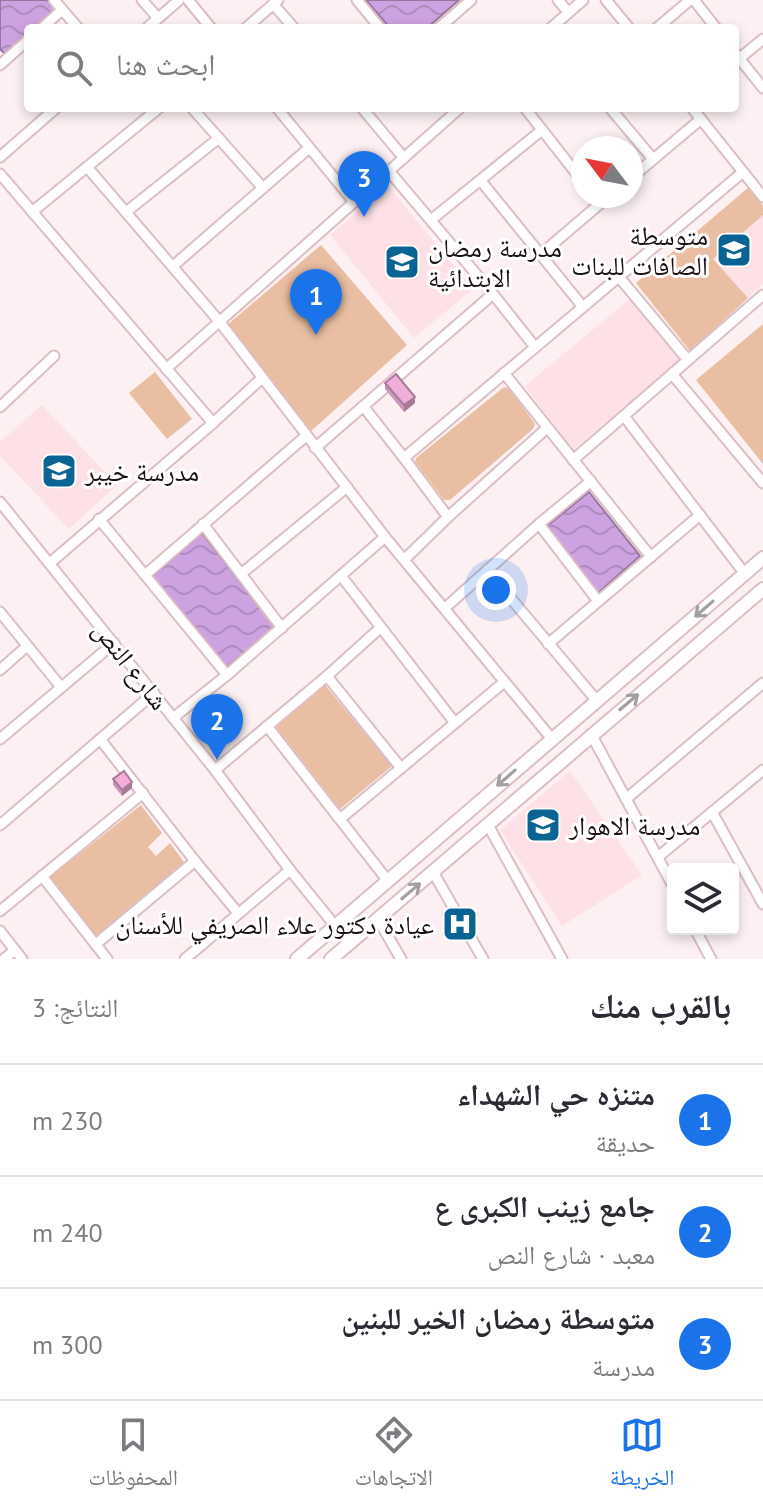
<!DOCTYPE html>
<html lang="ar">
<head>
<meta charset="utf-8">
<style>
	:root { --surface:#fff; --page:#f2f2f3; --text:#2b2b33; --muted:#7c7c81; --line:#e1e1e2; --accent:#1a73e8 }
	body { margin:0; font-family:"PT Sans","Noto Naskh Arabic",sans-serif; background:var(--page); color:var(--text); direction:rtl }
	.controls { position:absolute; right:24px; bottom:24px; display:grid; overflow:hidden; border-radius:8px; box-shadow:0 4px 12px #0003 }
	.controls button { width:72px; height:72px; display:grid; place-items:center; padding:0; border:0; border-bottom:2px solid var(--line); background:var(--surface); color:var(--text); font:40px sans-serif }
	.compass { position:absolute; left:571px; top:136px; width:72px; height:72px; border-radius:50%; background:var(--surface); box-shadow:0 4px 12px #0003; rotate:302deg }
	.you { position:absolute; left:496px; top:590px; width:28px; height:28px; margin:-20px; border:6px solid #fff; border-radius:50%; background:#1a73e8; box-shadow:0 0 0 12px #1a73e833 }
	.badge { display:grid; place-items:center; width:52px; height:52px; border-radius:50%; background:var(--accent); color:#fff; font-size:26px; font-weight:700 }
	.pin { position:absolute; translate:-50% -66px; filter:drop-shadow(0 2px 4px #0008) }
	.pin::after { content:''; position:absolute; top:42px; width:28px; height:24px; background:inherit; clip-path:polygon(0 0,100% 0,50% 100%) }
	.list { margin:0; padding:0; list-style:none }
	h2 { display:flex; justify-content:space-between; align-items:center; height:104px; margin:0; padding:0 32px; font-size:34px }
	h2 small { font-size:26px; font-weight:400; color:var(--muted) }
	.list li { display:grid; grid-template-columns:52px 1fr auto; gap:24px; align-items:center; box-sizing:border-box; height:112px; padding:0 32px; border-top:2px solid var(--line) }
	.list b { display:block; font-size:30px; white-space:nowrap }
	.list p { margin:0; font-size:26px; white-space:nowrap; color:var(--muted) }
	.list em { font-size:26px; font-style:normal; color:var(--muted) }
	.icon { flex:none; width:44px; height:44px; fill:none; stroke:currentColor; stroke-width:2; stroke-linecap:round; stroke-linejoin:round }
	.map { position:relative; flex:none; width:763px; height:959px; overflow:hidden; direction:ltr }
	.search { position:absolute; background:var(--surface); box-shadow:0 4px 12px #0003; left:24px; right:24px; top:24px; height:88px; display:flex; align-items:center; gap:20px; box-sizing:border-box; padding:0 28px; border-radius:8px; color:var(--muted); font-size:30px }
	.sheet { height:440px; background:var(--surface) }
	nav { display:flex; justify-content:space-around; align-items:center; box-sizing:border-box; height:112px; border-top:2px solid var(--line); background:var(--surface); font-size:22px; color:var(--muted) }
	nav a { display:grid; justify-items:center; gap:4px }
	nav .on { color:var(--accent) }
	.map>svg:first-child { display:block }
	.built { fill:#fee1e6 }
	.green { fill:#e9bea2 }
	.water { fill:url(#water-waves); stroke:#9776a2; stroke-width:2 }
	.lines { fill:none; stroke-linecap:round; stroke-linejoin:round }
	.minor-casing { stroke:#dbbfc4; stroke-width:13 }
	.secondary-casing { stroke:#dbbfc4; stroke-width:16 }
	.minor { stroke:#fff; stroke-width:9 }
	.secondary { stroke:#fff; stroke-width:12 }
	.wall { fill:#cf96bb }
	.shaded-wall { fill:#a97a99 }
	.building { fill:#f1aeda; stroke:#a97a99; stroke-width:2 }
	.oneway { stroke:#a39fa0 }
	.labels { text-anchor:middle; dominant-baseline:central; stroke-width:6; stroke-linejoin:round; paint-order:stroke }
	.poi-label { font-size:26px; fill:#1a1012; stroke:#fff; text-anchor:start }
	.street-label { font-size:26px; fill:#1a1012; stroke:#fff }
</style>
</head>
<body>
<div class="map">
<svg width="763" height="959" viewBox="0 0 763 959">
	<defs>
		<pattern id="water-waves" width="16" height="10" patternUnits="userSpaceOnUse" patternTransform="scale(2)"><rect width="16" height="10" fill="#cda2e0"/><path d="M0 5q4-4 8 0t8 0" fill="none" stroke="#af8abf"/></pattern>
	</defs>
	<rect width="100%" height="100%" fill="#fcf0f2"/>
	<!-- built -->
	<g class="built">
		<path d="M388,186L473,289L414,338L330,235Z"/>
		<path d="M763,215V284L748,298L713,259Z"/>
		<path d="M632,297L681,359L573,450L525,386Z"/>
		<path d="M42,405L117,485L69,529L0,456V442Z"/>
		<path d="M570,771L642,875L562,926L500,830Z"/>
	</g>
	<!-- green -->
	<g class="green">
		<path d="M749,187L763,206V215L713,259L748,298L690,351L636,283Z"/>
		<path d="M321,245L407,345L310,432L226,326Z"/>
		<path d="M763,324V464L696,380Z"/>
		<path d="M155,372L192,419L167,439L129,393Z"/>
		<path d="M504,387L509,388L535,424L533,429L450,500H444L415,462L416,458Z"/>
		<path d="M325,685L392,766L340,809L276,727Z"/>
		<path d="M141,805L162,833L148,847L156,856L170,843L184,862L96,936L49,878Z"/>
	</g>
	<!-- water -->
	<g class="water">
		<path d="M0,0H47L56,9L34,28H28V34L5,54L0,49Z"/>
		<path d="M366,0H459L427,28H390Z"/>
		<path d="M589,492L640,556L598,593L547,526Z"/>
		<path d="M202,533L275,627L227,667L152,576Z"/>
	</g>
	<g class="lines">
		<defs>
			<g id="minor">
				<path d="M54,0L78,28"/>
				<path d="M142,0L158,18"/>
				<path d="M188,0L211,28"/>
				<path d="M357,0L380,28"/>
				<path d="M558,0L568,12"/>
				<path d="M606,0L629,28"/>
				<path d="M694,0L716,28"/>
				<path d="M273,4L294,28"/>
				<path d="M42,28L62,10"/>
				<path d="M147,28L179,0"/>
				<path d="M246,28L278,0"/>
				<path d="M439,28L471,0"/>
				<path d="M551,28L583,0"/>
				<path d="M657,28L690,0"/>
				<path d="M735,53L763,88"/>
				<path d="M740,58L763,39"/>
				<path d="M0,65L28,40"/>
				<path d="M192,108L263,188"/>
				<path d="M277,108L354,202"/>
				<path d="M362,108L404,158"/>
				<path d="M525,108L583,182"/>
				<path d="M610,108L653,159"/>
				<path d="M692,108L763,197"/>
				<path d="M0,157L56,108"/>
				<path d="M87,167L219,321L385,537L552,739"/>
				<path d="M389,171L493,294L535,347"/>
				<path d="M0,174L213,423L50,563"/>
				<path d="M631,178L701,119"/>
				<path d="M481,181L583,307"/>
				<path d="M32,212L159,108"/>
				<path d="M126,212L219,138"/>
				<path d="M431,220L542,130"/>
				<path d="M540,255L609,196"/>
				<path d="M173,266L309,148"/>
				<path d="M619,277L688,360"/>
				<path d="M166,369L460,108"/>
				<path d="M504,373L651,557"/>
				<path d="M672,374L763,483"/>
				<path d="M363,406L404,458"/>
				<path d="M0,407L54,356"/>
				<path d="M624,416L745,574"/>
				<path d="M213,423L262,378"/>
				<path d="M315,448L493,294"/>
				<path d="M573,460L763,295"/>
				<path d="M0,502L215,770L290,870L349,943"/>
				<path d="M448,517L404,458L743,172"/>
				<path d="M99,519L227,675L385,537"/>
				<path d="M203,524L282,628"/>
				<path d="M539,524L598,601"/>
				<path d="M405,559L448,517L547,428"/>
				<path d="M487,570L597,701"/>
				<path d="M241,574L347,487"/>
				<path d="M145,575L306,436"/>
				<path d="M342,577L455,723"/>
				<path d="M445,608L539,524L591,481"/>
				<path d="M0,612L61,687"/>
				<path d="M548,644L700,515"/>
				<path d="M0,670L27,646"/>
				<path d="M327,676L401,768"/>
				<path d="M173,718L227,675"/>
				<path d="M267,726L388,881"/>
				<path d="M591,734L673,886"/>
				<path d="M0,739L114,643"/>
				<path d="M100,739L195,861L238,913"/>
				<path d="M215,770L327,676L380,628"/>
				<path d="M626,799L763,683"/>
				<path d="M712,812L763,904"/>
				<path d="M340,819L503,683"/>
				<path d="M0,825L154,693"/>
				<path d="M488,825L562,959"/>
				<path d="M658,857L763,770"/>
				<path d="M433,872L483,959"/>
				<path d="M42,876L107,959"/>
				<path d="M0,911L143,793"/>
				<path d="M378,919L401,959"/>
				<path d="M695,929L711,959"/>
				<path d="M0,931L22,959"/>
				<path d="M96,944L195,861"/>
				<path d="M4,959L15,950"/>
				<path d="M185,959L290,870"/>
			</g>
			<g id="secondary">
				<path d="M297,959L763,558"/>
				<path d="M331,959L763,589"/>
			</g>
		</defs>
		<!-- minor casing -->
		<use href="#minor" class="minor-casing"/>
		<!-- secondary casing -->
		<use href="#secondary" class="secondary-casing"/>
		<!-- minor -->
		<use href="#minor" class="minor"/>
		<!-- secondary -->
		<use href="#secondary" class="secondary"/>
	</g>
	<!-- wall -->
	<g class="wall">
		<path d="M385,383L415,403L404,412L385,389Z"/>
		<path d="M113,779L132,788L122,796L113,785Z"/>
	</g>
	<!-- shaded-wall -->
	<g class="shaded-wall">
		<path d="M415,397V403L404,412V405Z"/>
		<path d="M132,782V788L122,796V790Z"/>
	</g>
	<!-- building -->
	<g class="building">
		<path d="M396,374L415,397L404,405L385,383Z"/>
		<path d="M124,771L132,782L122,790L113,779Z"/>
	</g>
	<!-- one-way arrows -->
	<defs><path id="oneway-shaft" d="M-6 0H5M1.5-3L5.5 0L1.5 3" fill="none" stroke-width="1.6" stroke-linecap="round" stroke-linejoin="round" transform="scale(2)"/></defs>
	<g class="oneway">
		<use href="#oneway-shaft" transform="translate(704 609) rotate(139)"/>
		<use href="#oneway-shaft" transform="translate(629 702) rotate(-40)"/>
		<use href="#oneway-shaft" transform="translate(506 778) rotate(139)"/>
		<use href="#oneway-shaft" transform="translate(411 891) rotate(-40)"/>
	</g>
	<!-- icons -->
	<defs>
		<symbol id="school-square" viewBox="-11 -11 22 22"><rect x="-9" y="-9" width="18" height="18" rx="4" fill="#096494" stroke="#fff"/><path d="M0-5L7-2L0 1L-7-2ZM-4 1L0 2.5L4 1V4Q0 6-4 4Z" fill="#fff"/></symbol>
		<symbol id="hospital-square" viewBox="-11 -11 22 22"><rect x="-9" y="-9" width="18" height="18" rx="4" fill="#096494" stroke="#fff"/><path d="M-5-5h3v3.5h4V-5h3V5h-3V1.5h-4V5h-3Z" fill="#fff"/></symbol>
	</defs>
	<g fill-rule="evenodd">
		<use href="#school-square" x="714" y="230" width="40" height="40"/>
		<use href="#school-square" x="382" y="242" width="40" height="40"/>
		<use href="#school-square" x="39" y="451" width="40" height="40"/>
		<use href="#school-square" x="523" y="805" width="40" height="40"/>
		<use href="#hospital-square" x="440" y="904" width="40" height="40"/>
	</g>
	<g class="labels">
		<!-- poi labels -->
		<g class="poi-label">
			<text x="708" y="235" text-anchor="end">متوسطة<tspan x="708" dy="30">الصافات للبنات</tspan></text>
			<text x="428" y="247">مدرسة رمضان<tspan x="428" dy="30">الابتدائية</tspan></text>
			<text x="85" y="471">مدرسة خيبر</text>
			<text x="569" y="825">مدرسة الاهوار</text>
			<text x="434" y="924" text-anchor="end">عيادة دكتور علاء الصريفي للأسنان</text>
		</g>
		<!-- street labels -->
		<g class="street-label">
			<text transform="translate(131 665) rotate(52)">شارع النص</text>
		</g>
	</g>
</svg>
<div class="controls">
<button><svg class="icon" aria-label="layers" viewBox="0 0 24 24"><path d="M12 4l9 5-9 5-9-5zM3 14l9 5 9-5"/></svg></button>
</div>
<svg class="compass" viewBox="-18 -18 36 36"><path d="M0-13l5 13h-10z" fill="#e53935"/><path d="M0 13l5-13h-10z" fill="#7c7c81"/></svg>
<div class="you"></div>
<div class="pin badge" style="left:316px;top:335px">1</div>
<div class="pin badge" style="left:217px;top:760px">2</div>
<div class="pin badge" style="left:364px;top:217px">3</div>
<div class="search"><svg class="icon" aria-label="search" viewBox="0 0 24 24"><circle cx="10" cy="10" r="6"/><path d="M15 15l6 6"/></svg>ابحث هنا</div>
</div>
<section class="sheet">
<h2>بالقرب منك<small>النتائج: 3</small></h2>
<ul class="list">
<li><span class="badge">1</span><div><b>متنزه حي الشهداء</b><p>حديقة</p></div><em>230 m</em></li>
<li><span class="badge">2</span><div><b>جامع زينب الكبرى ع</b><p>معبد · شارع النص</p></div><em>240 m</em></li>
<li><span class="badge">3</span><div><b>متوسطة رمضان الخير للبنين</b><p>مدرسة</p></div><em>300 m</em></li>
</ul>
</section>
<nav>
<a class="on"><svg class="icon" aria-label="map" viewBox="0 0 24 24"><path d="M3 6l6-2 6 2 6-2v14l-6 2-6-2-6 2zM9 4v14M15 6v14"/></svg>الخريطة</a>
<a><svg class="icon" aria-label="directions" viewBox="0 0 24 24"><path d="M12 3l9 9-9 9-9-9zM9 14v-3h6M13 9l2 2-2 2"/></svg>الاتجاهات</a>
<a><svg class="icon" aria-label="saved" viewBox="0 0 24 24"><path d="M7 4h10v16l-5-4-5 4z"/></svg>المحفوظات</a>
</nav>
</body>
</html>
